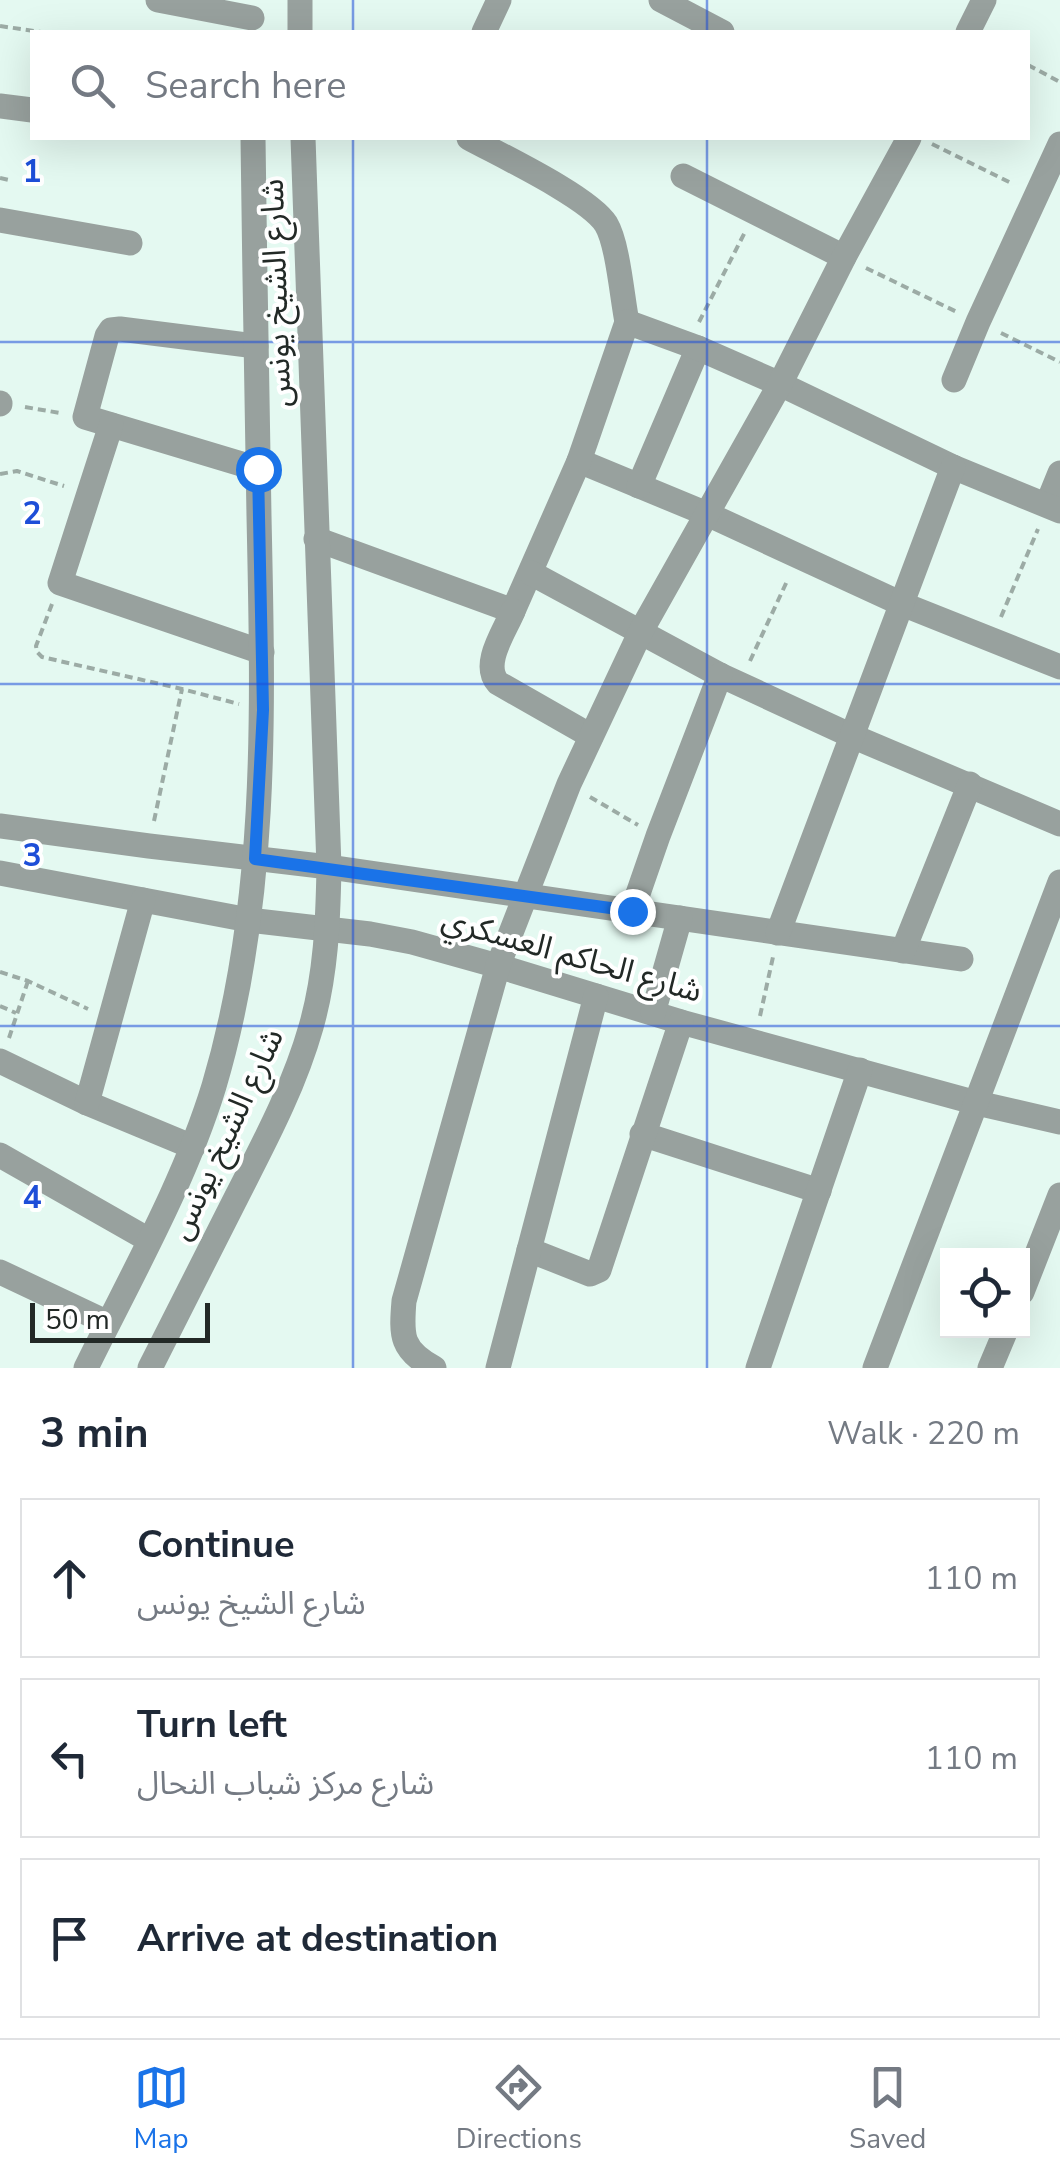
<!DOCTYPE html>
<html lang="en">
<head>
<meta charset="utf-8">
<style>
	:root { --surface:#fff; --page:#f6f6f7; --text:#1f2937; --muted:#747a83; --line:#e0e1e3; --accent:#1a73e8 }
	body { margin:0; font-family:"Nunito Sans","Noto Sans Arabic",sans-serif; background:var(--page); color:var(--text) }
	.controls { position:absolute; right:30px; bottom:30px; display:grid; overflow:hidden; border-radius:0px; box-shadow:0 10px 40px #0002 }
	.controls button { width:90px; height:90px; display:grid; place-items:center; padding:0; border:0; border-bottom:2px solid var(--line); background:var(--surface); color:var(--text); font:50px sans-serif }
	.scale { position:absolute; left:30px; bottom:25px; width:180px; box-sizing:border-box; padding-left:10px; border:5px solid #222926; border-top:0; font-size:28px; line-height:35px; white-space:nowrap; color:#222926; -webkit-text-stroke:8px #fff; paint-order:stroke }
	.stop { position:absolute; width:30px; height:30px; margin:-22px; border:8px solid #1a73e8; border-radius:50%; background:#fff }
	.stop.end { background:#1a73e8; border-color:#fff; box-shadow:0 2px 10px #0008 }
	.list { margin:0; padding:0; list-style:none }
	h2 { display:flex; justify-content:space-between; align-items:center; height:130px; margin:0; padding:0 40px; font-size:42px }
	h2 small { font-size:32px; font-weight:400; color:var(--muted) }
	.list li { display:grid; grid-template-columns:65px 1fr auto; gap:30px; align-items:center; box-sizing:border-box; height:160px; margin:0 20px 20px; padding:0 20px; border:2px solid var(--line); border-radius:0px }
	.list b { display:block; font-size:38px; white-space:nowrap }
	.list p { margin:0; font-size:32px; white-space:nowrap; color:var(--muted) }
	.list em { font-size:32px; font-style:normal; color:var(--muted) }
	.icon { flex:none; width:55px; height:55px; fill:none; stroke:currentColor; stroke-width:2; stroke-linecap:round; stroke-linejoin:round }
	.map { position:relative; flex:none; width:1060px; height:1368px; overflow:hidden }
	.search { position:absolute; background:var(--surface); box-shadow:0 10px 40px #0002; left:30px; right:30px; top:30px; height:110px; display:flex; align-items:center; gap:25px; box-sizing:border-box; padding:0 35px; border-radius:0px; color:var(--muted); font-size:38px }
	.sheet { height:670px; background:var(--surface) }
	nav { display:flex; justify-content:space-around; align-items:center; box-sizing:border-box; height:140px; border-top:2px solid var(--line); background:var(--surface); font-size:28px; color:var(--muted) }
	nav a { display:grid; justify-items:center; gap:5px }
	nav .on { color:var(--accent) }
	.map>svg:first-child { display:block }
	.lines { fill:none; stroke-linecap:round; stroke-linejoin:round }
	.path { stroke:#9caba5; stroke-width:4; stroke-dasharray:8 5; stroke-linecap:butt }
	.minor { stroke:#98a19e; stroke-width:25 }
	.route { stroke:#1a73e8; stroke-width:12 }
	.grid { fill:none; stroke:#1d4ed8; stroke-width:2.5; stroke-opacity:0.55 }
	.labels { text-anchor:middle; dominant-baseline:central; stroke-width:8; stroke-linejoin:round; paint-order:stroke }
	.street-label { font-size:32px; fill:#222926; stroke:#fff }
	.grid-label { font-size:32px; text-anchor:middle; font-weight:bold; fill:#1d4ed8; stroke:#fff; stroke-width:8; stroke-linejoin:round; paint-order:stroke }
</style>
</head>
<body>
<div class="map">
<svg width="1060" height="1368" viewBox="0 0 1060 1368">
	<rect width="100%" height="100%" fill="#e4f9f1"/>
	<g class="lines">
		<!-- path -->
		<g class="path">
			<path d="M0,26L41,32"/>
			<path d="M1028,65L1060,82"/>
			<path d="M932,144L1013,184"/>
			<path d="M0,178L9,180"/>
			<path d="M866,268L957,312"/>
			<path d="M699,322L745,232"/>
			<path d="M1001,333L1060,362"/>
			<path d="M25,407L60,413"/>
			<path d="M0,474L17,471L64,486"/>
			<path d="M52,604L36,646L37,652L42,657L182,689L239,704"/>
			<path d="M1001,617L1038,529"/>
			<path d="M750,661L788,579"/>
			<path d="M590,797L638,825"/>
			<path d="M154,821L182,689"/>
			<path d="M0,972L28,981L88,1009"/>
			<path d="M0,1006L16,1013"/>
			<path d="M760,1016L773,957"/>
			<path d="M9,1038L28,981"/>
		</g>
		<!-- minor -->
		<g class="minor">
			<path d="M158,0L252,18"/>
			<path d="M300,0V32"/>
			<path d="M661,0L722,32"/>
			<path d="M484,32L499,0"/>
			<path d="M968,32L984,0"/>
			<path d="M0,106L32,110"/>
			<path d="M469,138C500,155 589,197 606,224C618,244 622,297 627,322"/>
			<path d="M683,176L844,257"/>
			<path d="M0,220L130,243"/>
			<path d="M256,346L120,329L111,330L107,336L85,417L258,469"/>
			<path d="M954,380L978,322L1060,144"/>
			<path d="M0,404V403"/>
			<path d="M111,425L60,583L262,652"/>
			<path d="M579,461L707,514L902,604L1060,667"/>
			<path d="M639,486L698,348"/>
			<path d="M1047,505L1060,473"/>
			<path d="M316,539L513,611L579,461L627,322L698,348L780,384L953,467L1060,511"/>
			<path d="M531,573L720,675L852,736L1060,824"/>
			<path d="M513,611C505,631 481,664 498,683L591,736"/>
			<path d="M0,826L149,846L329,867L961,959"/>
			<path d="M0,873L249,920L370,934L412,942L498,966L681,1022L977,1103L1060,1122"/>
			<path d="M632,911L658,836L720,675"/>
			<path d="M778,933L953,467"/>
			<path d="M903,951L970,784"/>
			<path d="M653,1013L680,918"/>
			<path d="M0,1061L87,1103L193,1147"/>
			<path d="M87,1103L143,900"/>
			<path d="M642,1134L819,1191"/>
			<path d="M0,1155L149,1240"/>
			<path d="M529,1250L590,1274L599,1270L681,1022"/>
			<path d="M0,1272L108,1323"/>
			<path d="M1022,1292L1060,1195"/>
			<path d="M86,1368C131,1276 184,1184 214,1086C269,901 263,706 259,516C256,390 255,264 253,138"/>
			<path d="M150,1368C179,1311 208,1254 237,1196C265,1141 294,1087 311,1027C326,975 328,921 329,867L303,138"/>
			<path d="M434,1368C401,1350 401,1336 404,1301L498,966L569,784L641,631L780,384L844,257L909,138"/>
			<path d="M498,1368L596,996"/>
			<path d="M758,1368L860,1070"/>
			<path d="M875,1368L1060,882"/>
			<path d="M990,1368L1006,1330"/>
		</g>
	</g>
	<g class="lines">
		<!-- route -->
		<path class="route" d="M258,469L263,710L255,859L632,911"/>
	</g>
	<!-- grid -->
	<path class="grid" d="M353,0V32M707,0V32M353,138V1368M707,138V1368M0,342H1060M0,684H1060M0,1026H1060"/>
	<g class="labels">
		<!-- street labels -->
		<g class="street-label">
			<text transform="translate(276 293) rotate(-92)">شارع الشيخ يونس</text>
			<text transform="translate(572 955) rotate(16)">شارع الحاكم العسكري</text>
			<text transform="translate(226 1134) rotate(-65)">شارع الشيخ يونس</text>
		</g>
	</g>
	<g class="grid-label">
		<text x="32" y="182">1</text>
		<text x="32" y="524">2</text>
		<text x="32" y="866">3</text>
		<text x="32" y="1208">4</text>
	</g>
</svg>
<div class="controls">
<button><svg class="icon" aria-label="locate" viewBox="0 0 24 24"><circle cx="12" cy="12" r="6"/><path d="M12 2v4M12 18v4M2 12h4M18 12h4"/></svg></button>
</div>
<div class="scale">50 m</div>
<div class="stop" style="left:258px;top:469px"></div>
<div class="stop end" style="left:632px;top:911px"></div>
<div class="search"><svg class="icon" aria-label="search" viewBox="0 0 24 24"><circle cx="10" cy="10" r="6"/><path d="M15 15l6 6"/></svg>Search here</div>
</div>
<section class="sheet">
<h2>3 min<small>Walk · 220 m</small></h2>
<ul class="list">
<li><svg class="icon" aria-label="ahead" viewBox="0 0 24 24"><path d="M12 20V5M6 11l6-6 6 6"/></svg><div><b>Continue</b><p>شارع الشيخ يونس</p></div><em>110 m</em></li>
<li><svg class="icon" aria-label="left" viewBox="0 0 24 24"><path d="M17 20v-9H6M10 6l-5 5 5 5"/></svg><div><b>Turn left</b><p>شارع مركز شباب النحال</p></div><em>110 m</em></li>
<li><svg class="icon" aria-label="arrive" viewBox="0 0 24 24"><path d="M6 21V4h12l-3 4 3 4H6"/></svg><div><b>Arrive at destination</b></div></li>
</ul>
</section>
<nav>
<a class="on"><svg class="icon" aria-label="map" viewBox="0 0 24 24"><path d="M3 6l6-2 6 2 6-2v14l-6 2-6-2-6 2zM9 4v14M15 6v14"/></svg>Map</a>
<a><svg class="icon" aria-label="directions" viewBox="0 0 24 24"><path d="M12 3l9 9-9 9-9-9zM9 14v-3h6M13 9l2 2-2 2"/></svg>Directions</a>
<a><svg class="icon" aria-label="saved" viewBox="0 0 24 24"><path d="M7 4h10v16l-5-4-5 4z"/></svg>Saved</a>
</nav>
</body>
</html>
